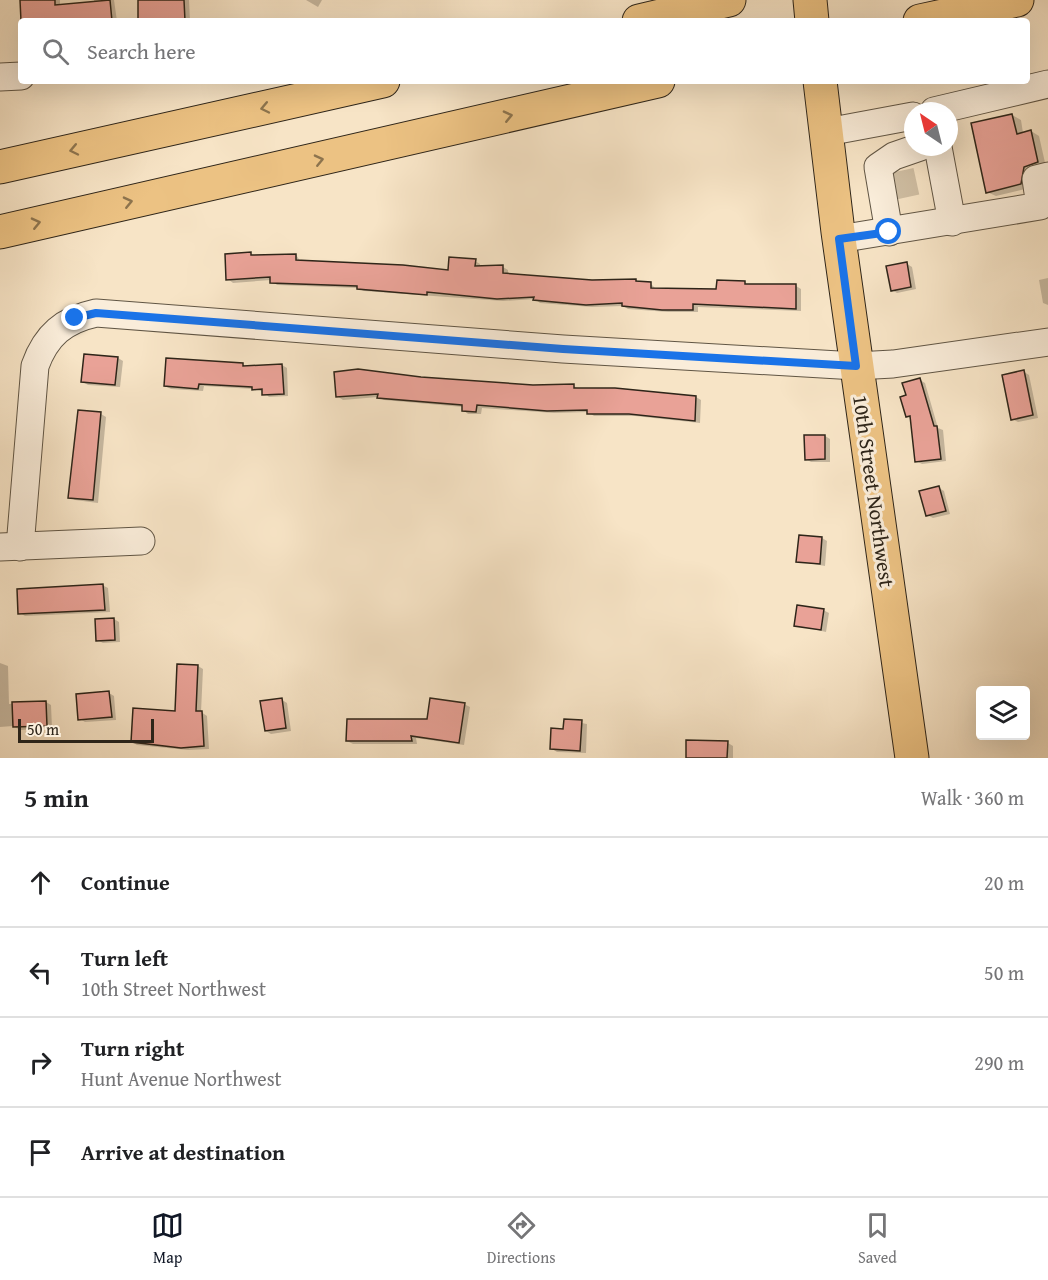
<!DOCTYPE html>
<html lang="en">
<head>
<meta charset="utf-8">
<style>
	:root { --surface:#fff; --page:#f6f6f6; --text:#202124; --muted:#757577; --line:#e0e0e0; --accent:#111827 }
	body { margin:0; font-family:"Gentium Book Plus",serif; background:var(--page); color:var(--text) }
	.controls { position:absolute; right:18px; bottom:18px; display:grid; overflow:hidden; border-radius:6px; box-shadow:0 6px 24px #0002 }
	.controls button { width:54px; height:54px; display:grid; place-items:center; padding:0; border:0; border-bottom:2px solid var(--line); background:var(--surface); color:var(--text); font:30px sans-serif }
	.compass { position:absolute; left:904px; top:102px; width:54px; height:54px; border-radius:50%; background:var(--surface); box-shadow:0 6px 24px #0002; rotate:325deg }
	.scale { position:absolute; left:18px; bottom:15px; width:136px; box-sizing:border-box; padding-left:6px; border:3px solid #2e2519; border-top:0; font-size:16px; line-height:21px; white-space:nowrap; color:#2e2519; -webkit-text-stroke:4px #faedda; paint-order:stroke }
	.stop { position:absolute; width:18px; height:18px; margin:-14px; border:4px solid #1a73e8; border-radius:50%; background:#fff }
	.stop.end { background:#1a73e8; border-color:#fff; box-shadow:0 2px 6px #0008 }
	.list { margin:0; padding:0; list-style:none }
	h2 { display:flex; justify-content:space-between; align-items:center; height:78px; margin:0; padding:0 24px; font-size:26px }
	h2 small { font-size:20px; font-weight:400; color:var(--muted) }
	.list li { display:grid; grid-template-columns:39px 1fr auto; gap:18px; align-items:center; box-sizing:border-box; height:90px; padding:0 24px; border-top:2px solid var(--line) }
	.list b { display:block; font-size:22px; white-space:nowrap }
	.list p { margin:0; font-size:20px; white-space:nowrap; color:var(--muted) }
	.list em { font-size:20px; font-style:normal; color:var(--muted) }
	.icon { flex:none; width:33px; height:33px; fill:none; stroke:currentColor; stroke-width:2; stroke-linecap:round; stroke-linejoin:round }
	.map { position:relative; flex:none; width:1048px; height:758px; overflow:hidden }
	.search { position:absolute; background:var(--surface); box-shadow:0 6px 24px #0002; left:18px; right:18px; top:18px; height:66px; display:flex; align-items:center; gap:15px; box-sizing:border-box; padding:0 21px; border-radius:6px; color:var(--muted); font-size:22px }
	.sheet { height:438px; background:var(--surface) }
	nav { display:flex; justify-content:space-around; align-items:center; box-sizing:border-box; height:84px; border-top:2px solid var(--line); background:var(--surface); font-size:16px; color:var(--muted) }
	nav a { display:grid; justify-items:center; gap:3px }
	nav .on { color:var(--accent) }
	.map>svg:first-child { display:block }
	.shadow { fill:#0003 }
	.building { fill:#e9a297; stroke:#2e2519; stroke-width:1.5 }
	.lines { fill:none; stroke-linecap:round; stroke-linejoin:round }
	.minor-tunnel { stroke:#cfbea3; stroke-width:27; stroke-dasharray:27 14; stroke-linecap:butt }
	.minor-casing { stroke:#605544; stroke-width:29 }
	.major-casing { stroke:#2e2519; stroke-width:35 }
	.highway-casing { stroke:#2e2519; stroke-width:35 }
	.minor { stroke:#faedda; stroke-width:27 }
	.major { stroke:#ecc283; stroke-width:33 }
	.highway { stroke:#ecc283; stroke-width:33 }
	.oneway { stroke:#8d744e }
	.route { stroke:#1a73e8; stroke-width:8 }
	.labels { text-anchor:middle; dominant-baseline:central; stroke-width:6; stroke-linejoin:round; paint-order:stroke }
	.street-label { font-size:21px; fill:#2e2519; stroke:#faedda }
</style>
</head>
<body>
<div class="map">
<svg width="1048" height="758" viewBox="0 0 1048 758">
	<rect width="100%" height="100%" fill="#f7e4c6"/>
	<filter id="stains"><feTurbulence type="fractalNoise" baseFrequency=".00333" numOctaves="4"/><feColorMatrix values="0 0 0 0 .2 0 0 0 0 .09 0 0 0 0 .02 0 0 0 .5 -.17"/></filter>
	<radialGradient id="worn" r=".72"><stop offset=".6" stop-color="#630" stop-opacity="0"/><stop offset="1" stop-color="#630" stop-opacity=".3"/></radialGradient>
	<!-- shadow -->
	<g class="shadow">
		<path d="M22,0H60V7L94,3V0H114L117,21H23Z"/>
		<path d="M139,0H189L190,21H140Z"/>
		<path d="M306,0H322L318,7Z"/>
		<path d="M1012,115L1021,120L1023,133L1031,131L1039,136L1046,167L1029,188L996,196L987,192Z"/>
		<path d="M296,255L301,262L450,272L475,261L480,264V268L503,267L508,270V275L592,281L636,280L651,284L656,289L718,291L744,283L749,285L796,286L801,289V311L698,307V312H668L628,309L623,306L592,307L540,303L535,299L503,301L364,291L357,288L277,285L271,280L233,283L228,279Z"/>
		<path d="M907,264L912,267L916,289L897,293L892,290Z"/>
		<path d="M1048,278V305L1043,303L1039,280Z"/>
		<path d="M118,358L123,361L120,387L88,385L83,382Z"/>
		<path d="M242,365L247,368L282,365L287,368L288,396L269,397L264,392L253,389L204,386L203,391L171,389L165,386Z"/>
		<path d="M1024,372L1029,375L1038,418L1018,422L1012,419Z"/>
		<path d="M421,378L533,386H573L580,389L696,397L701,400L700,423L635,416H594L588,412L554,413L482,408L481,414H468L463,410V407L384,400L378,397L343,400L337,396Z"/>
		<path d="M920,380L925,383L938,428L943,430L946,461L922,464L916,461L912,419L907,416L908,396Z"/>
		<path d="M101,414L106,417L98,503L75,500L69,497Z"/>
		<path d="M825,436L830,439V462H811L806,459Z"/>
		<path d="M939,488L944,491L950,514L933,518L927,515Z"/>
		<path d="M822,538L827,541L825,566L797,561Z"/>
		<path d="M102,585L108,588L110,612L25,616L20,613Z"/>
		<path d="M823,610L829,613L826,632L795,625Z"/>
		<path d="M114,619L119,622L120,642L103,643L97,640Z"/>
		<path d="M0,663L8,666L9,704L46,702L51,705L52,728L20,730L13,726L0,727Z"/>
		<path d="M198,666L203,669L201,712L207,716L209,749L188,750L137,745L132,742L176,713Z"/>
		<path d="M109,693L114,696L116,720L85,722L80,719Z"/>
		<path d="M282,700L287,703L291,731L271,734L266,731Z"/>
		<path d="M464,704L470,707L464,745L416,738L417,744H353L347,741L429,720Z"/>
		<path d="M565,720L587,724L586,753L557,752L551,748L564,731Z"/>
		<path d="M688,742L728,743L733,746V758H687Z"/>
	</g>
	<!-- building -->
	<g class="building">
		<path d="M20,0H55V5L110,0L112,21H21Z"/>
		<path d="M138,0H184L185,21H138Z"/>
		<path d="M1012,114L1017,134L1031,130L1038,162L1024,167L1021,184L986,193L971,123Z"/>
		<path d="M251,252V255L296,254V260L403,265L448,270L449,257L476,259L475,266L503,265V273L592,280L636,279V281L651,282V288L716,289L717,280L745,281V284H796V309L693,304V310H662L622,306V303L586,305L533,300L534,297L497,299L427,292V295L357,289V286L270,283V277L226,280L225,254Z"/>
		<path d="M907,262L911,287L891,291L886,266Z"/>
		<path d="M84,354L118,357L115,385L81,382Z"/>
		<path d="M166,358L243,363V366L282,364L284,394L262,395V389L252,390V387L199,384L198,389L164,386Z"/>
		<path d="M358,369L421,377L533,385L574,384V388H615L696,396L695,421L629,414H587V410L547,411L477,405L476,412L462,411V405L377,398L378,394L336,397L334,372Z"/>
		<path d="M1024,370L1033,415L1011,420L1002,375Z"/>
		<path d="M920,378L934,426H937L941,459L915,462L910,416L906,417L900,397L906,395L902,383Z"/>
		<path d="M78,410L101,412L93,500L68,498Z"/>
		<path d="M804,435H825V459L805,460Z"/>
		<path d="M939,486L946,511L926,516L919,491Z"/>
		<path d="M799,535L822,537L820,564L796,562Z"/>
		<path d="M103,584L105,610L18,614L17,589Z"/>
		<path d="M797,605L824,609L821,630L794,626Z"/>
		<path d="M114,618L115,640L96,641L95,619Z"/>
		<path d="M177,664L198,665L196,711H202L204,746L181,748L131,742L133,708L175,711Z"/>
		<path d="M109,691L112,717L78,720L76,694Z"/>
		<path d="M282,698L286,728L265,731L260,701Z"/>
		<path d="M430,698L465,703L459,743L411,736L412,741H346L347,719H427Z"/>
		<path d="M46,701L47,726L13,727L12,702Z"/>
		<path d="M564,719L582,720L580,751L550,749L551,728L563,729Z"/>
		<path d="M686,740L728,741L727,758H686Z"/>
	</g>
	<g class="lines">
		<!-- minor-tunnel -->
		<path class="minor-tunnel" d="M890,187L922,180"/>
		<defs>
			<g id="minor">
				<path d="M0,77L21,76"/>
				<path d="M934,111L1048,84"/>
				<path d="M827,132L913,116"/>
				<path d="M938,147L952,222"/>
				<path d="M889,232L878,167L894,156L920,147"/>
				<path d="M839,239L1040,206L1036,179L1048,176"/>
				<path d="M0,547L141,541"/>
				<path d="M20,547L35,366C46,335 64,320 96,313L563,349L856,366L893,364L1048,342"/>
			</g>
			<g id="major">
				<path d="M810,0L812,21"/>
				<path d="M820,81L838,232L912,758"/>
			</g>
			<g id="highway">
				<path d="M639,21L729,0"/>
				<path d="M920,21L1017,0"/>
				<path d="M0,167L383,81"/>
				<path d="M0,232L658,81"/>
			</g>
		</defs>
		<!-- minor casing -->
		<use href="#minor" class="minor-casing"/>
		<!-- major casing -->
		<use href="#major" class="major-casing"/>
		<!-- highway casing -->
		<use href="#highway" class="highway-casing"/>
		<!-- minor -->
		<use href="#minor" class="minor"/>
		<!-- major -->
		<use href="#major" class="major"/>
		<!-- highway -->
		<use href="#highway" class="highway"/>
	</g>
	<!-- one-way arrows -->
	<defs><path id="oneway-chevron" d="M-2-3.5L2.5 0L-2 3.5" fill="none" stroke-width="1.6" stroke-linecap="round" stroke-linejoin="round" transform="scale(1.5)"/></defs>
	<g class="oneway">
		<use href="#oneway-chevron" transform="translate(265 108) rotate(168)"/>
		<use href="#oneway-chevron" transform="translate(508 116) rotate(-13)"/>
		<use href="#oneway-chevron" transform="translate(74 150) rotate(168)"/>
		<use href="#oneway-chevron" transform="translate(319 160) rotate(-13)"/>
		<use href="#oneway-chevron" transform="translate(128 202) rotate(-13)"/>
		<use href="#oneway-chevron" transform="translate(36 223) rotate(-13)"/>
	</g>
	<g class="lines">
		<!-- route -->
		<path class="route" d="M75,318L96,313L563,349L856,366L839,239L889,232"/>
	</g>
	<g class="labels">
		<!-- street labels -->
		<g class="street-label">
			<text transform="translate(874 491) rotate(82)">10th Street Northwest</text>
		</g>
	</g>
	<rect width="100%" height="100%" filter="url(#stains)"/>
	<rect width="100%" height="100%" fill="url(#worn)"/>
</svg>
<div class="controls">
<button><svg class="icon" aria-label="layers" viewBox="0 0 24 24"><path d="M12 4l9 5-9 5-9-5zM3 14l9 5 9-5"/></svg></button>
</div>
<svg class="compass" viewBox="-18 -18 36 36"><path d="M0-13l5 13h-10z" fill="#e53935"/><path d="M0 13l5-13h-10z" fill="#757577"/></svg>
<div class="scale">50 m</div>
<div class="stop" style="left:889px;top:232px"></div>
<div class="stop end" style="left:75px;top:318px"></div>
<div class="search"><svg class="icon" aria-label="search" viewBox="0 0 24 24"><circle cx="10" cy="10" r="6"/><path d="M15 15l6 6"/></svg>Search here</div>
</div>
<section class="sheet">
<h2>5 min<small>Walk · 360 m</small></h2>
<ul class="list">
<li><svg class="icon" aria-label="ahead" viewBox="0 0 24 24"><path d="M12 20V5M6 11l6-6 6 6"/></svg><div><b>Continue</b></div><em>20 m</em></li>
<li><svg class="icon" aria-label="left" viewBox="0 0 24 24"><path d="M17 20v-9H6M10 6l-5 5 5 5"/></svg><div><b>Turn left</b><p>10th Street Northwest</p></div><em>50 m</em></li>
<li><svg class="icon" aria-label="right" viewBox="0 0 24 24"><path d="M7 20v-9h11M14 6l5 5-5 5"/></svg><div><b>Turn right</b><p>Hunt Avenue Northwest</p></div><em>290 m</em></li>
<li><svg class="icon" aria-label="arrive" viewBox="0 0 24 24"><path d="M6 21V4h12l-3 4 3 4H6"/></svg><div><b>Arrive at destination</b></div></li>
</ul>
</section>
<nav>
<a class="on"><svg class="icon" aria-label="map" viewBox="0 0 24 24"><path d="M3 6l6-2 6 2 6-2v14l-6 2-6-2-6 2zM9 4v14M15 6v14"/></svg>Map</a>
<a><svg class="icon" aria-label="directions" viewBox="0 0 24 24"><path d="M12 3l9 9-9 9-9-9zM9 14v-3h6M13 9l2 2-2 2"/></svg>Directions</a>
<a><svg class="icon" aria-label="saved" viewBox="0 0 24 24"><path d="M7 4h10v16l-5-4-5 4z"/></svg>Saved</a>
</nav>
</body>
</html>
